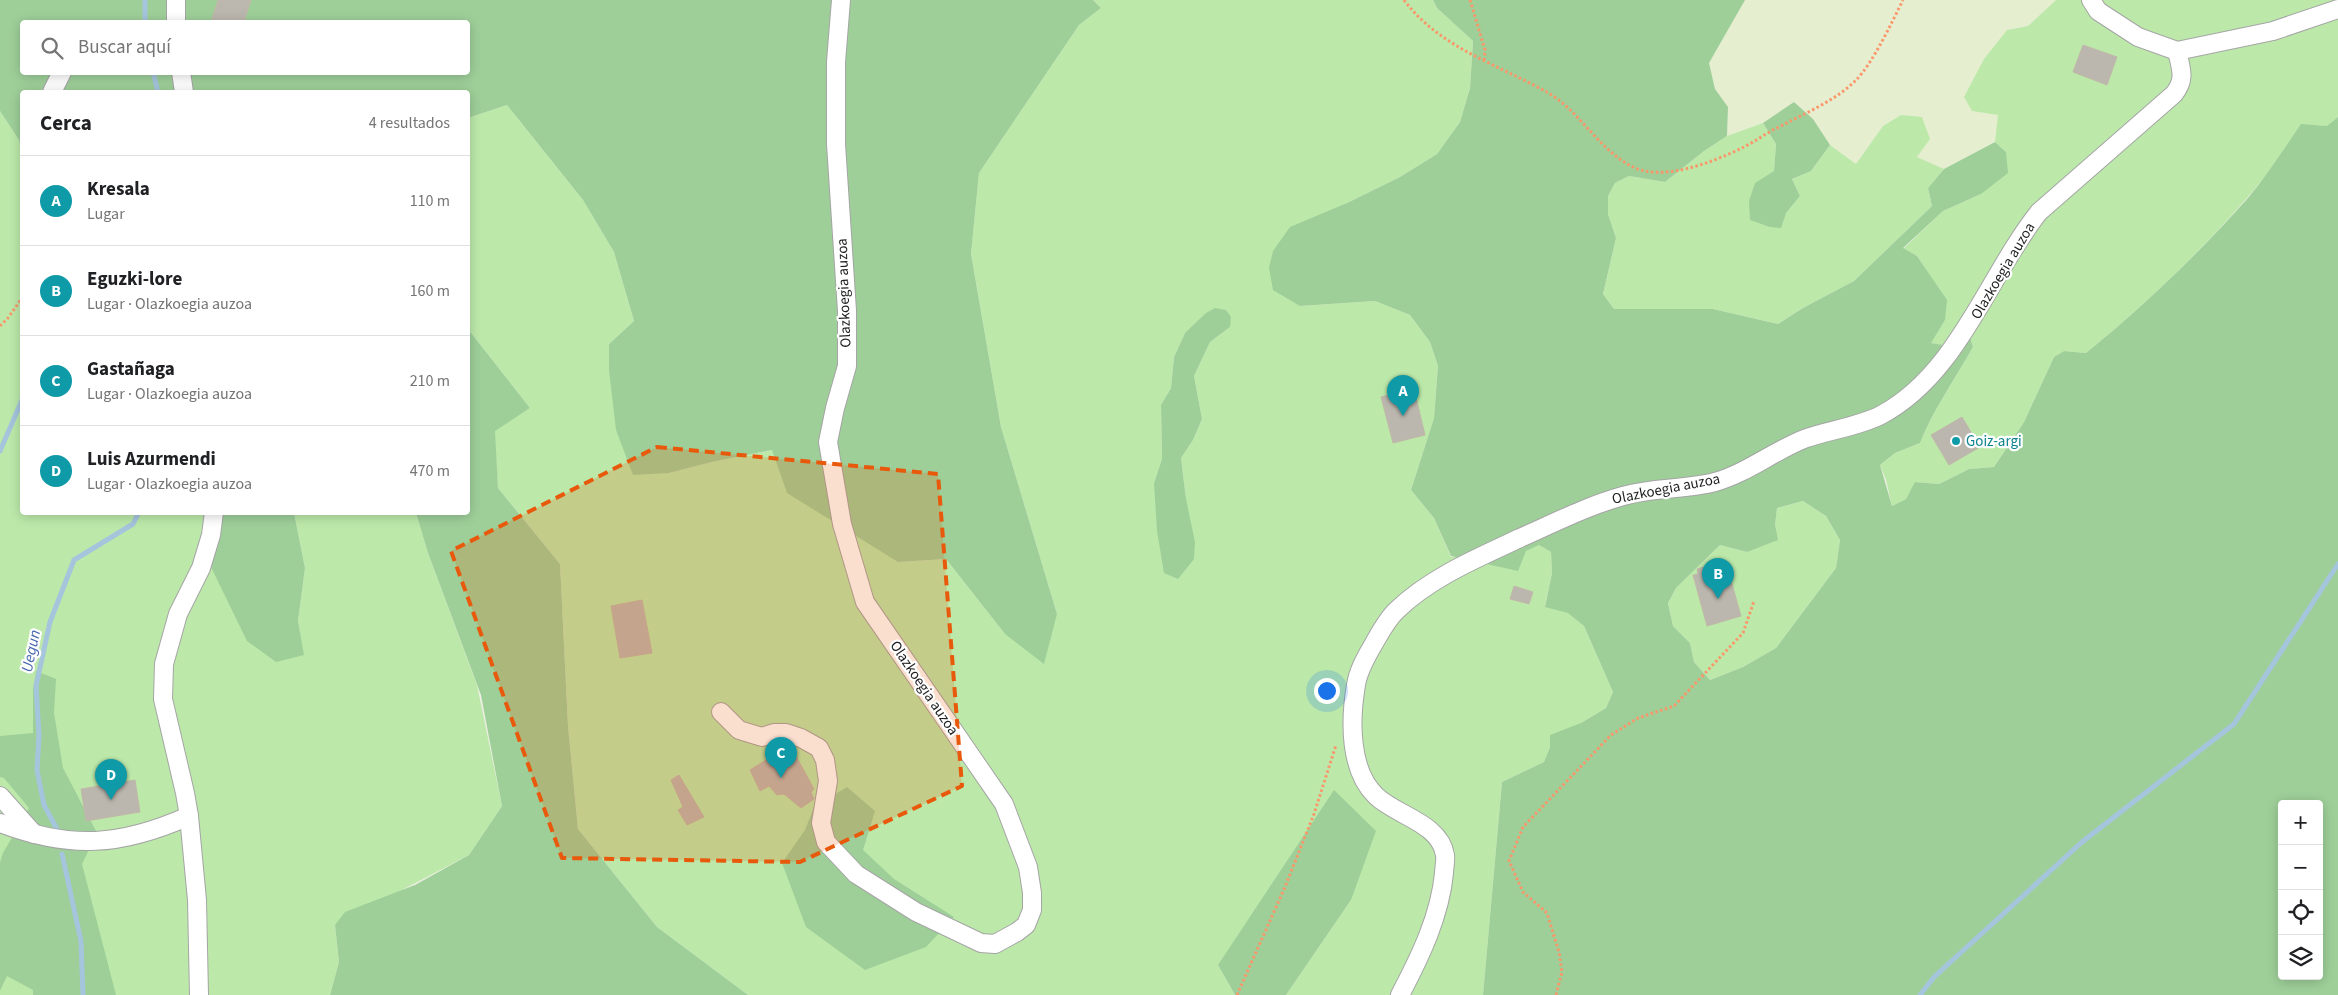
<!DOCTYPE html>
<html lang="es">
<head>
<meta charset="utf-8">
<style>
	:root { --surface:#fff; --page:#f2f2f2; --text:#202124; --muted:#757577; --line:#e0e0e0; --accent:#cc2a00 }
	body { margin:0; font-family:"Source Sans 3",sans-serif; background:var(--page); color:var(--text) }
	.controls { position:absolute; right:15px; bottom:15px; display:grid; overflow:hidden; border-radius:5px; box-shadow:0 2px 12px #0003 }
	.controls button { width:45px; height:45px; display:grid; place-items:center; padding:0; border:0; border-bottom:1px solid var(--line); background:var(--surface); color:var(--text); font:25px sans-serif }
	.you { position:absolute; left:1326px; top:690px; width:18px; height:18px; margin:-12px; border:4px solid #fff; border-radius:50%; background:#1a73e8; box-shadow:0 0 0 8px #1a73e833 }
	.badge { display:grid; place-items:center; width:32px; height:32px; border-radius:50%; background:var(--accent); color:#fff; font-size:16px; font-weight:700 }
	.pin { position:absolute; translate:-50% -41px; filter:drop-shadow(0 1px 2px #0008) }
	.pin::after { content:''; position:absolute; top:26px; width:18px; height:15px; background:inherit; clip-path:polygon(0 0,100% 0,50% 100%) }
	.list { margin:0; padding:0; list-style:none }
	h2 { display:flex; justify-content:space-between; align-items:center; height:65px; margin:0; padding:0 20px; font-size:21px }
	h2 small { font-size:16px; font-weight:400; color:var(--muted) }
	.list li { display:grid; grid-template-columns:32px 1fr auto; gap:15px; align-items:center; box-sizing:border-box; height:90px; padding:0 20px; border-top:1px solid var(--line) }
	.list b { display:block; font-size:19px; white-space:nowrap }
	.list p { margin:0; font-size:16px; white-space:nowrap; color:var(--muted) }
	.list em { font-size:16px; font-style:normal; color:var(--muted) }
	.icon { flex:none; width:28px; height:28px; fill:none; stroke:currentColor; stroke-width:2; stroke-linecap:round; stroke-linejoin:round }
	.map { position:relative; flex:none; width:2338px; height:995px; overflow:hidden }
	.search { position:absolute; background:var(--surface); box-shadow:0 2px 12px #0003; left:20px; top:20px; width:450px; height:55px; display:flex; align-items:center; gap:12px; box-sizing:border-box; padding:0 18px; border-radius:5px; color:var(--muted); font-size:19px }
	.panel { position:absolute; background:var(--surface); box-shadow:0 2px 12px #0003; left:20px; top:90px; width:450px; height:425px; border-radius:5px }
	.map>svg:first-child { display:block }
	.farmland { fill:#e6eed0 }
	.grass { fill:#bce9aa; fill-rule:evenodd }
	.forest { fill:#9ecf99; fill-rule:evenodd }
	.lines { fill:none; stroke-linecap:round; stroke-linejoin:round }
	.stream { stroke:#a5c5dd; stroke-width:5 }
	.building { fill:#bcb7ae; stroke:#c1b8a7 }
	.minor-casing { stroke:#a5a5a5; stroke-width:20 }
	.path { stroke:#fa976b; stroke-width:3; stroke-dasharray:2.5 2.5; stroke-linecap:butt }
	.minor { stroke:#fff; stroke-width:18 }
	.marked { fill:#e8590c; fill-opacity:0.2; stroke:#e8590c; stroke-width:4; stroke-dasharray:10 6; stroke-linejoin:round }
	.culture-dot { fill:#0f9aa8; stroke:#fff; stroke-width:2 }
	.labels { text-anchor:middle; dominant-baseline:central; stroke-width:4.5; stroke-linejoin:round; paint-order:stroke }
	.street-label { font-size:15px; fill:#1e1e1e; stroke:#fff }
	.culture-label { font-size:15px; fill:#0d838f; stroke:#fff; text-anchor:start }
	.water-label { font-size:16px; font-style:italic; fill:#4a68ae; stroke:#fff }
</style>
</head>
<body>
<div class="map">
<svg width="2338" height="995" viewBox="0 0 2338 995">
	<rect width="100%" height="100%" fill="#efeee4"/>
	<!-- farmland -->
	<path class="farmland" d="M1745,0H2056L2028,26L2007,30L1972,111L1998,114L2001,131L1995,142L1944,169L1917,157L1883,126L1856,164L1830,145L1813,119L1794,102L1763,123L1727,136L1728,107L1715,89L1709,63Z"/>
	<!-- grass -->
	<g class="grass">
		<path d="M1093,0H1433L1437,8L1473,41L1470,88L1460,122L1437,154L1400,177L1347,203L1300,306L1375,301L1410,315L1430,342L1438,366L1434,418L1411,490L1434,518L1451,557L1525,551L1539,545L1551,552L1552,573L1545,606L1569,613L1584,626L1613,692L1606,708L1581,723L1550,747L1544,762L1502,782L1483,995H1286L1351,900L1218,965L1235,995H748L657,927L578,829L568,726L560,564L498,488L494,431L530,408L468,329V118L507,105L583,200L614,252L634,321L609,344L669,473L712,462L772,450L898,562L946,559L1005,634L1057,614L1001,427L971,254L979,173L1079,25L1101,8ZM1230,327L1210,342L1194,376L1202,419L1193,440L1181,458L1186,499L1154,483L1162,459L1161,405L1171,388L1174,357L1185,333Z"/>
		<path d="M2056,0H2338V117L2328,126L2301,125C2284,149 2267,176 2247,198C2198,254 2144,306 2086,353L2064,351L2054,357L2024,422L1994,467L1969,469L1939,484L1916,482L1906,499L1892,506L1886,480L1880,465L1895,453L1920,443C1933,410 1955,379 1973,347L1970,337L1944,345L1930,343L1945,320L1927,271L1917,256L1903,249L1943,211L1981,194L2006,152L1995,142L1998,115L1972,111L1964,97L1984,59L2007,30L2028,26Z"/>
		<path d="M0,111L19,140L22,154V512L216,513L209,563L226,596L303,654L298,621L305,568L294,513H416L428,553L477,685L502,806L469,855L335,925L339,962L330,995H0Z"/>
		<path d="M1901,115L1922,117L1930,139L1917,157L1944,169L1928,188L1932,206L1854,281L1803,308L1778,324L1713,309H1614L1603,294L1616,238L1608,214V196L1615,183L1629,176L1665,182L1704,151L1727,136L1763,123L1776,144L1774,172L1786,213L1800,196L1792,179L1811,171L1830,145L1856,164L1883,126Z"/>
		<path d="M1803,501L1826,516L1840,540L1836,568L1776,648L1743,667L1710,680L1694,662L1690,643L1673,626L1668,603L1676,588L1720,545L1747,552L1775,525L1777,508Z"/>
	</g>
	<!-- forest -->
	<g class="forest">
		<path d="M0,0H1093L1101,8L1079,25L979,173L971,254L1001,427L1057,614L1044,664L1005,634L946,559L898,562L787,493L772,450L712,462L669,473L633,475L616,430L609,370V344L634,321L614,252L583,200L507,105L468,118V92H22V154L19,140L0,111ZM22,22H468V72H22Z"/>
		<path d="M1433,0H1745L1709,63L1715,89L1728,107L1727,136L1704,151L1665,182L1629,176L1615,183L1608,196V214L1616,238L1603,294L1614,309H1713L1778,324L1803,308L1854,281L1932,206L1928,188L1944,169L1995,142L2006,152L2008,173L1981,194L1943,211L1903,248L1917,256L1947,300L1945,320L1931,343L1944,345L1970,337L1973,347C1955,379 1933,410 1920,443L1895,453L1880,465L1892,506L1906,499L1915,482L1939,484L1969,469L1994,467L2024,422L2054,357L2064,351L2086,353C2144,306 2198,254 2248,198C2267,175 2284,149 2301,124L2327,126L2338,117V995H1483L1502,782L1544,762L1550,747V735L1581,723L1606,708L1613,692L1584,626L1568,613L1545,607L1552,573L1551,552L1539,545L1526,551L1518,571L1451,556L1434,518L1411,490L1434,418L1438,366L1430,342L1410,315L1375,301L1300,306L1273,290L1269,268L1273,251L1290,227L1347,203L1400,177L1437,154L1460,122L1470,88L1473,41L1437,8ZM1803,501L1826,516L1840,540L1836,568L1776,648L1743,667L1710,680L1694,662L1690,643L1673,626L1668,603L1676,588L1720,545L1747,552L1778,540L1775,525L1777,508ZM2282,804H2319V976H2282Z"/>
		<path d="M1794,102L1813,119L1830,145L1811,171L1792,179L1800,196L1786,213L1781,228L1770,227L1750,220L1749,201L1755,183L1774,171L1776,144L1763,123Z"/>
		<path d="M1215,308L1226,310L1231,317L1230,327L1210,342L1194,376L1202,419L1193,440L1181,458L1186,499L1195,542L1194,559L1178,579L1164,573L1157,531L1154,483L1162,459L1161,405L1171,388L1174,357L1185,333L1206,313Z"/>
		<path d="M468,329L530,408L495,431L498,488L560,564L568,726L578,829L657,927L748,995H330L339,962L335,925L345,912L415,885L469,855L502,806L481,695L428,553L416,513L468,512Z"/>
		<path d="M216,513H294L305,568L298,621L304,655L276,662L247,641L209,563Z"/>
		<path d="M36,671L56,679L54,713L63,768L97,833L82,864L116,995H33V990L7,976L0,991V862L3,853L29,808L4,778L0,777V736L33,733V690Z"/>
		<path d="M847,787L875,811L863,850L894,879L954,917L926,947L865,970L806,927L782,863L805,830L814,807Z"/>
		<path d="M1334,790L1376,831L1351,900L1286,995H1235L1218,965Z"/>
	</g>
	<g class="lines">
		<!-- stream -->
		<g class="stream">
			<path d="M145,22V0"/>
			<path d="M153,72L158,92"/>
			<path d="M0,451L22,400"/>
			<path d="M57,829L44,805L37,770L39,735L36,686L50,622L74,560L133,524L139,512"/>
			<path d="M62,854L81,941L83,995"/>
			<path d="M1920,995L1934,977L2082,842L2234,724L2338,564"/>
		</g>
	</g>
	<!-- building -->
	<g class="building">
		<path d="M218,0H251L244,22H211Z"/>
		<path d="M2083,45L2117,57L2107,85L2073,72Z"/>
		<path d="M1414,389L1425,435L1393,443L1381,397Z"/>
		<path d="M1962,417L1980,447L1949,465L1931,435Z"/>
		<path d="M1721,562L1727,581L1731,580L1741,616L1707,626L1693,575L1698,574L1697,569Z"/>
		<path d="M1514,586L1533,592L1529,604L1510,599Z"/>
		<path d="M642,600L652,653L620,658L611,606Z"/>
		<path d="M790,745L814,789L811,792L814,799L801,808L784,794L777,795L769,786L760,791L750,770Z"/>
		<path d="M679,775L704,817L687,825L678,810L683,807L671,780Z"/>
		<path d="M135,780L140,812L86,821L81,789Z"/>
	</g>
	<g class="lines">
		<defs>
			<g id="minor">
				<path d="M2091,0L2098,11L2138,37L2177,51L2273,31L2338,9"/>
				<path d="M176,22V0"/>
				<path d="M181,72L184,92"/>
				<path d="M52,92L62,72"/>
				<path d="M721,712L739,730L762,737L774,733H786L801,738L819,748L825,760L828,781L821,823L826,842L856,874L916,912L981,943L995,944L1017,932L1026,925L1032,910V893L1028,867L1004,804L865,602L842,524L828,442L835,408L847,366V311L836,144V62L841,0"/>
				<path d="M0,796L34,834"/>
				<path d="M0,823C71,850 121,846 189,816"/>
				<path d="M199,995L197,900L189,816L185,793L163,699L164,664L178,614L201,568L211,535L214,512"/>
				<path d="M1400,995C1420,957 1440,916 1444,873C1444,868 1446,860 1445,855C1440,823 1397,816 1376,796C1349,770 1350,720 1356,685C1358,671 1366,657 1373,645C1380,633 1387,619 1397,610C1431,577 1478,558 1520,538C1554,523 1587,506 1623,496C1653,487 1685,490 1715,482C1745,474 1774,451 1804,439C1828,430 1858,427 1881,415C1958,374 1988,276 2039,212L2174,94C2186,79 2181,69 2177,51"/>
			</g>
		</defs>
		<!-- minor casing -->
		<use href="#minor" class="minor-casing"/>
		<!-- path -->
		<g class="path">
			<path d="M1404,0C1439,47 1496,64 1545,91C1580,110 1597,149 1633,167C1663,182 1713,162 1742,148C1755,142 1767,132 1781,126C1805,113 1835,101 1855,81C1872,65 1892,22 1903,0"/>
			<path d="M1470,0L1485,50L1484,62"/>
			<path d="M0,326L8,318L22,298"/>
			<path d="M1237,995L1285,887L1314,814L1336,745"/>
			<path d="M1556,995L1562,972L1559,952L1547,913L1523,892L1509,861L1523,827L1611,735L1638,718L1674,706L1743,633L1754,601"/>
		</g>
		<!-- minor -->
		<use href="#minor" class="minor"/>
	</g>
	<!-- marked area -->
	<path class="marked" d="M657,447L938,474L962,786L800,862L562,858L451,551Z"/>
	<!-- markers -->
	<circle class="culture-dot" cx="1956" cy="441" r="5"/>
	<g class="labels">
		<!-- street labels -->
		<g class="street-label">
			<text transform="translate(2003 271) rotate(-59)">Olazkoegia auzoa</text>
			<text transform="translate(844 293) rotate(-92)">Olazkoegia auzoa</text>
			<text transform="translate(1666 489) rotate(-11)">Olazkoegia auzoa</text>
			<text transform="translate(924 688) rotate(56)">Olazkoegia auzoa</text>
		</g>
		<!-- culture labels -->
		<g class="culture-label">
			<text x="1966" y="441">Goiz-argi</text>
		</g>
		<!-- water labels -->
		<g class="water-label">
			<text transform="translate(31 651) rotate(-78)">Uegun</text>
		</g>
	</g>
</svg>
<div class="controls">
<button>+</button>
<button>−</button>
<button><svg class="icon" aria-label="locate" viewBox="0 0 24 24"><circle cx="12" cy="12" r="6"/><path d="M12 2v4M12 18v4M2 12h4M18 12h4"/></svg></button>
<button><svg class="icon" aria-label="layers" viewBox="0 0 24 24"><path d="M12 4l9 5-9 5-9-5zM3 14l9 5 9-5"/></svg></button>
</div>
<div class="you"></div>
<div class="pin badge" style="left:1403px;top:416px;background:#0f9aa8">A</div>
<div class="pin badge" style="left:1718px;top:599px;background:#0f9aa8">B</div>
<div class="pin badge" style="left:781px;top:778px;background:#0f9aa8">C</div>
<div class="pin badge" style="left:111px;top:800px;background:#0f9aa8">D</div>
<div class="search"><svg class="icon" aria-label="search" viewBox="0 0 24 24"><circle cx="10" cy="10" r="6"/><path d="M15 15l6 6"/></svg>Buscar aquí</div>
<section class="panel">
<h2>Cerca<small>4 resultados</small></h2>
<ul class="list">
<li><span class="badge" style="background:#0f9aa8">A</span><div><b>Kresala</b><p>Lugar</p></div><em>110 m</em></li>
<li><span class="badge" style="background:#0f9aa8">B</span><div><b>Eguzki-lore</b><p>Lugar · Olazkoegia auzoa</p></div><em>160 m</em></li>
<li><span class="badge" style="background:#0f9aa8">C</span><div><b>Gastañaga</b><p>Lugar · Olazkoegia auzoa</p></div><em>210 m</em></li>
<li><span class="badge" style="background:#0f9aa8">D</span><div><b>Luis Azurmendi</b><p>Lugar · Olazkoegia auzoa</p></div><em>470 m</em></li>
</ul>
</section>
</div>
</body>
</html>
